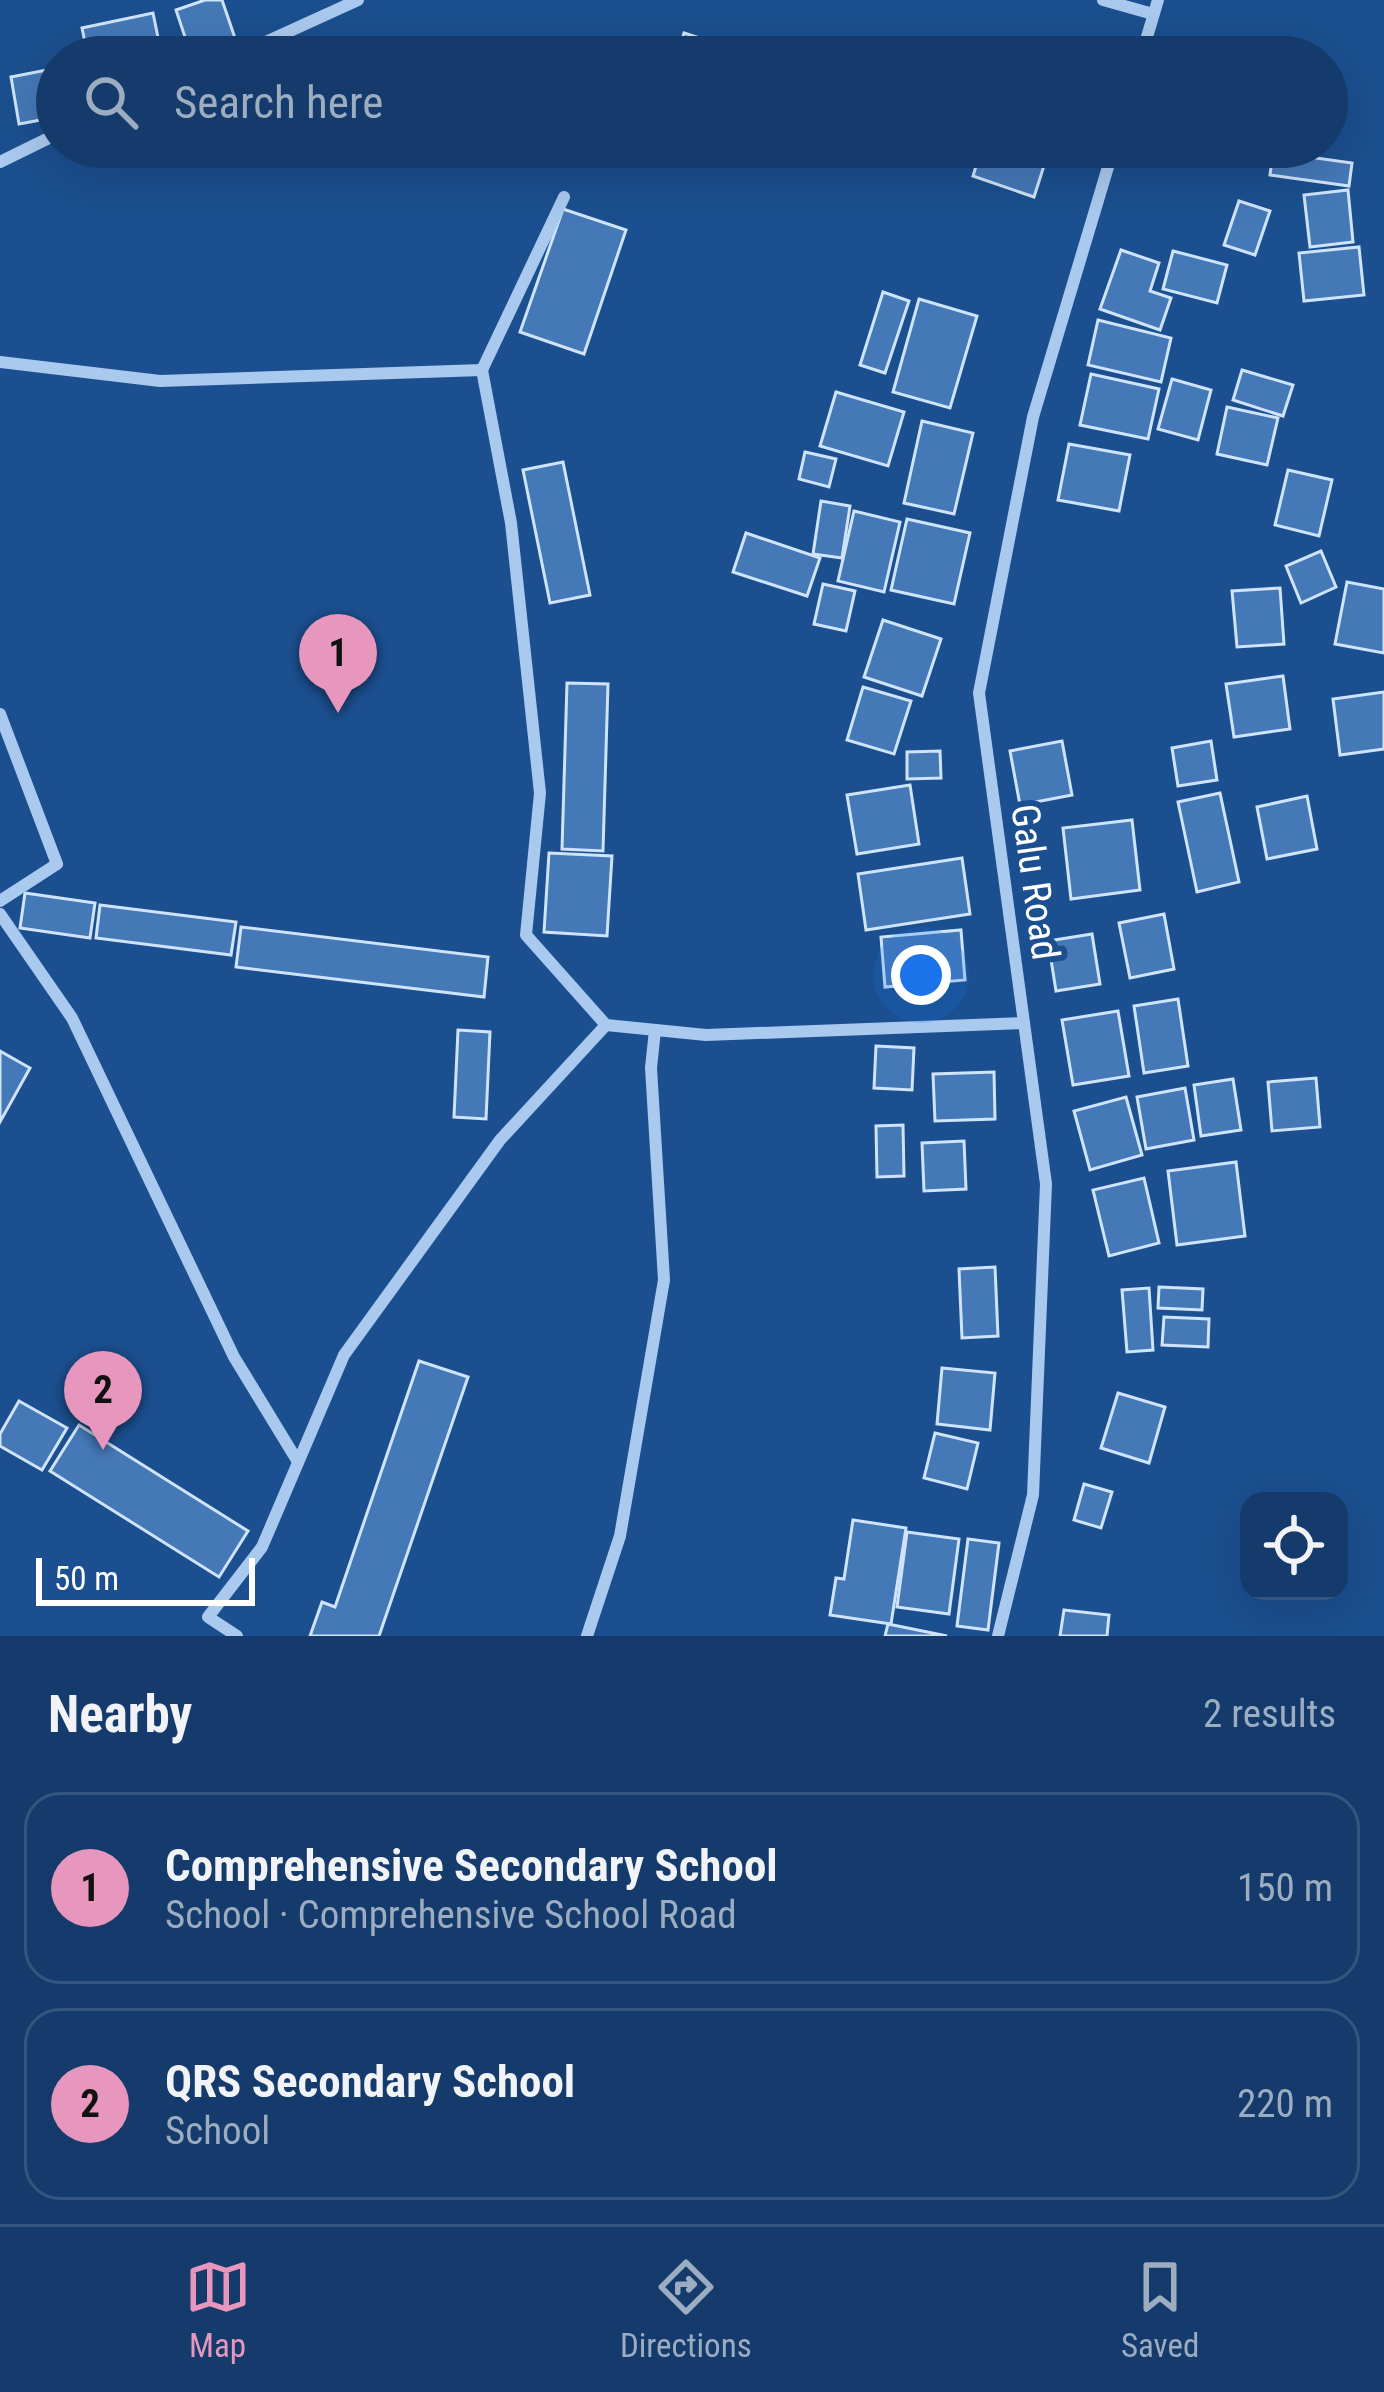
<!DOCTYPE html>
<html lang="en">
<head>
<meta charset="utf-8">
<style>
	:root { --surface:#143b6b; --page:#214673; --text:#f1f3f6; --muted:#9dadc1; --line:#33557e; --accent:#e797bd }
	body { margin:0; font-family:"Roboto Condensed",sans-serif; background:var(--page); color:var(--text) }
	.controls { position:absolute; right:36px; bottom:36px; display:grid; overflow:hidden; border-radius:24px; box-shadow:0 12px 48px #0002 }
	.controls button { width:108px; height:108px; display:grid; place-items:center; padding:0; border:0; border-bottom:3px solid var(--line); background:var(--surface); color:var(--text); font:60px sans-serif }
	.scale { position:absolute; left:36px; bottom:30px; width:219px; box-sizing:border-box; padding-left:12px; border:6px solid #fff; border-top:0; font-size:33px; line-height:42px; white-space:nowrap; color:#fff; -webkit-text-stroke:9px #1b4f8f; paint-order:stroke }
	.you { position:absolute; left:921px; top:975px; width:42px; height:42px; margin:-30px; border:9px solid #fff; border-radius:50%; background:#1a73e8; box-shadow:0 0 0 18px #1a73e833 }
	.badge { display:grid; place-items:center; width:78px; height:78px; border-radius:50%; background:var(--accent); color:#111; font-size:39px; font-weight:700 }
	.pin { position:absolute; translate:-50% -99px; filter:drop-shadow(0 3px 6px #0008) }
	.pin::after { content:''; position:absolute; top:63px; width:42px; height:36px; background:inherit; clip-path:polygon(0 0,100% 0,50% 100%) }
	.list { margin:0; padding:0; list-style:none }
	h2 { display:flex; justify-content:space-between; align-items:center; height:156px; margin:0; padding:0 48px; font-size:51px }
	h2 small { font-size:39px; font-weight:400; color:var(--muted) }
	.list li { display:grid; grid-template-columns:78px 1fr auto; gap:36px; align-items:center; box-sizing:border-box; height:192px; margin:0 24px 24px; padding:0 24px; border:3px solid var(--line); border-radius:36px }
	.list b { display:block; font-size:45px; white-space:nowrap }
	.list p { margin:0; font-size:39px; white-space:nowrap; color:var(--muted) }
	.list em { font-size:39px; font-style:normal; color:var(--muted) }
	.icon { flex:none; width:66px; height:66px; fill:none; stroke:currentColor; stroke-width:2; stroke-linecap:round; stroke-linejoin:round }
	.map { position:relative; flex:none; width:1384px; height:1636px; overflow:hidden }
	.search { position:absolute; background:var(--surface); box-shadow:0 12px 48px #0002; left:36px; right:36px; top:36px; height:132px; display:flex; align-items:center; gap:30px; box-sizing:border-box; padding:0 42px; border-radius:66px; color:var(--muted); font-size:45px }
	.sheet { height:588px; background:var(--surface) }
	nav { display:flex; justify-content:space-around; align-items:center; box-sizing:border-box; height:168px; border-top:3px solid var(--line); background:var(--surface); font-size:33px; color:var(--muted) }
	nav a { display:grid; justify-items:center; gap:6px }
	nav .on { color:var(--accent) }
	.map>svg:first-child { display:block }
	.building { fill:#4478b7; stroke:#cfe3fa; stroke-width:3 }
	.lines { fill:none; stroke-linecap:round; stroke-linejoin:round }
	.minor { stroke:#a9c9ee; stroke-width:12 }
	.labels { text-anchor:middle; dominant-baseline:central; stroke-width:12; stroke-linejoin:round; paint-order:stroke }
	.street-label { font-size:39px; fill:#fff; stroke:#1b4f8f }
</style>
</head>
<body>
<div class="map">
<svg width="1384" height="1636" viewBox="0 0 1384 1636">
	<rect width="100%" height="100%" fill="#1b4f8f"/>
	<!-- building -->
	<g class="building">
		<path d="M205,0H222L236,41L191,55L176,10Z"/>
		<path d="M153,13L162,57H88L82,28Z"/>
		<path d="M684,33L759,57H677Z"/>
		<path d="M953,46L996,48V57H952Z"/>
		<path d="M57,68V117L19,124L11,77Z"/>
		<path d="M982,147L1049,150L1034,197L973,176Z"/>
		<path d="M1273,152L1352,163L1349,186L1270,175Z"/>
		<path d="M1348,190L1353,242L1310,247L1304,195Z"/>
		<path d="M1239,201L1270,211L1255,255L1224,245Z"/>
		<path d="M563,209L626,230L584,354L520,332Z"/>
		<path d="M1359,247L1364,295L1304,301L1299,253Z"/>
		<path d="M1121,250L1159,263L1150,291L1171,298L1160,330L1100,309Z"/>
		<path d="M1173,251L1227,265L1217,303L1163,289Z"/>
		<path d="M883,292L909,301L885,373L860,365Z"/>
		<path d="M919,299L977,316L950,408L893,392Z"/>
		<path d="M1098,320L1171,338L1161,382L1088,365Z"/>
		<path d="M1242,370L1293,385L1283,416L1233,400Z"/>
		<path d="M1091,374L1159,389L1148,439L1080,425Z"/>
		<path d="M1172,379L1211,390L1198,440L1158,429Z"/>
		<path d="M836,392L904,412L888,466L820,446Z"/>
		<path d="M1227,407L1278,418L1267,465L1217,454Z"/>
		<path d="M922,421L973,433L954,514L904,503Z"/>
		<path d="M1069,444L1130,455L1119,511L1058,500Z"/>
		<path d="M805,452L836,459L829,487L799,479Z"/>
		<path d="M563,462L590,595L550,603L523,470Z"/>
		<path d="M1288,470L1332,480L1319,536L1275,525Z"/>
		<path d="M821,501L850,506L842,558L813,554Z"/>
		<path d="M854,511L900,522L884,592L838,581Z"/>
		<path d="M907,519L970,533L954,604L891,590Z"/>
		<path d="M746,533L820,558L807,596L733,572Z"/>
		<path d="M1321,551L1336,587L1301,603L1286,566Z"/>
		<path d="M1347,582L1384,589V653L1335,644Z"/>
		<path d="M823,584L855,591L846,631L814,624Z"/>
		<path d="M1280,588L1284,644L1237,647L1232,591Z"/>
		<path d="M883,620L941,639L922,696L864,677Z"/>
		<path d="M1283,676L1290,729L1234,737L1226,684Z"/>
		<path d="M567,683L608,684L603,851L562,849Z"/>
		<path d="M863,687L911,701L894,754L847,740Z"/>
		<path d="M1384,692V749L1340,755L1333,699Z"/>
		<path d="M1062,741L1072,795L1020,805L1010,751Z"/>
		<path d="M1211,741L1217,780L1178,786L1172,748Z"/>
		<path d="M940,751L941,778L907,779V752Z"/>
		<path d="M910,785L919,844L857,854L847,795Z"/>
		<path d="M1220,793L1239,882L1197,892L1178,802Z"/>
		<path d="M1307,796L1317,849L1267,859L1257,807Z"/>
		<path d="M1132,820L1140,890L1071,899L1063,828Z"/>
		<path d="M549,853L612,856L607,936L544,932Z"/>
		<path d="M962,858L970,914L866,930L858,874Z"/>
		<path d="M25,893L95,903L90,938L20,928Z"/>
		<path d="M100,905L236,922L231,955L96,938Z"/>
		<path d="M1164,914L1174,969L1130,978L1119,923Z"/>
		<path d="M241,927L488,957L484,997L236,967Z"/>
		<path d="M961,930L965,980L885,987L881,937Z"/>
		<path d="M1092,934L1100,984L1056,991L1048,941Z"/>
		<path d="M1178,999L1188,1066L1144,1073L1134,1006Z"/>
		<path d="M1118,1011L1129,1076L1073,1085L1062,1020Z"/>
		<path d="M458,1030L490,1032L486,1119L454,1117Z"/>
		<path d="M876,1046L914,1048L912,1090L874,1088Z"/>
		<path d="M0,1051L30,1068L0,1122Z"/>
		<path d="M994,1072L995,1119L935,1121L933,1074Z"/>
		<path d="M1316,1078L1320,1127L1272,1131L1268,1082Z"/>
		<path d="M1233,1079L1241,1130L1201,1136L1194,1085Z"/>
		<path d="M1185,1088L1194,1140L1146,1149L1137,1097Z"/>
		<path d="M1126,1097L1142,1155L1090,1170L1074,1111Z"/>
		<path d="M903,1125L904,1176L877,1177L876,1126Z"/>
		<path d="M964,1141L966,1189L924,1191L922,1143Z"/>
		<path d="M1236,1162L1245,1236L1177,1245L1168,1171Z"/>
		<path d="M1144,1178L1159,1243L1109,1256L1093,1190Z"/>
		<path d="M995,1267L998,1336L962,1338L959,1269Z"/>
		<path d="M1159,1287L1203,1289L1202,1310L1158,1308Z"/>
		<path d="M1149,1288L1153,1350L1127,1352L1122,1290Z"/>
		<path d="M1164,1317L1209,1319L1208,1347L1162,1345Z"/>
		<path d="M419,1361L468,1377L379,1636H310L322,1602L335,1607Z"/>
		<path d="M942,1368L995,1373L990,1430L937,1424Z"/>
		<path d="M1118,1393L1165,1407L1149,1463L1101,1448Z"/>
		<path d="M19,1401L67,1428L42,1470L0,1446V1434Z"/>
		<path d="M79,1425L248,1531L219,1577L50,1471Z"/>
		<path d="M935,1433L978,1443L967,1489L924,1478Z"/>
		<path d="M1084,1484L1112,1492L1101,1528L1074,1520Z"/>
		<path d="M853,1520L906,1528L891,1624L830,1615L836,1578L844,1579Z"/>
		<path d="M907,1532L959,1539L949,1614L897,1607Z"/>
		<path d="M968,1539L999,1543L988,1630L957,1626Z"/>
		<path d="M1064,1610L1109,1615L1107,1636H1060Z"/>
		<path d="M888,1624L947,1636H885Z"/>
	</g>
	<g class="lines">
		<!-- minor -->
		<g class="minor">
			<path d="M1103,0L1153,14"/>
			<path d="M233,57L358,0"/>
			<path d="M1141,57L1158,0"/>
			<path d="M0,162L57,134"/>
			<path d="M0,362L160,381L482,370"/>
			<path d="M482,370L511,523L540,793L526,935L606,1025L706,1035L1024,1023"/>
			<path d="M482,370L564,197"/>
			<path d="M0,714L57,864L0,901"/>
			<path d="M0,914L72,1018L234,1357L298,1462"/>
			<path d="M237,1636L208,1617L262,1547L344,1355L500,1140L606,1025"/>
			<path d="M587,1636L620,1536L664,1280L651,1068L655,1030"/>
			<path d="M998,1636L1033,1495L1046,1184L979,693L1033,417L1114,147"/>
		</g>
	</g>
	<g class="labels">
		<!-- street labels -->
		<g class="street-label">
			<text transform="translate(1035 882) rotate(82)">Galu Road</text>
		</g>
	</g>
</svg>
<div class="controls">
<button><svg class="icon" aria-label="locate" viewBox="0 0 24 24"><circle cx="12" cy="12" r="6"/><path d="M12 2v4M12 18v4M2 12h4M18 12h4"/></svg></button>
</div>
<div class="scale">50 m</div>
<div class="you"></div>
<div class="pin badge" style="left:338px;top:713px">1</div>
<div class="pin badge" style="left:103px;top:1450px">2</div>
<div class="search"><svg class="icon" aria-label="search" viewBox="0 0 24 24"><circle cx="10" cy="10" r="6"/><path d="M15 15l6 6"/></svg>Search here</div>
</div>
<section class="sheet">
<h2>Nearby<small>2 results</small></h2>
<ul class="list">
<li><span class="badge">1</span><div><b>Comprehensive Secondary School</b><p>School · Comprehensive School Road</p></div><em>150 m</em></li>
<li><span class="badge">2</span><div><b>QRS Secondary School</b><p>School</p></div><em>220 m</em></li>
</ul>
</section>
<nav>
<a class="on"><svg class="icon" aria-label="map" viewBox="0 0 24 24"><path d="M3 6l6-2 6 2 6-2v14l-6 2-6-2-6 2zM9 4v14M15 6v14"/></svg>Map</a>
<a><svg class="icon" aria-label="directions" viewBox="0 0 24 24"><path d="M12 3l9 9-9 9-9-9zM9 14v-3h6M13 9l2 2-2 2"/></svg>Directions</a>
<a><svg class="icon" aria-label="saved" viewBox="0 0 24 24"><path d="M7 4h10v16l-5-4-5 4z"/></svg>Saved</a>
</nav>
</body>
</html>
